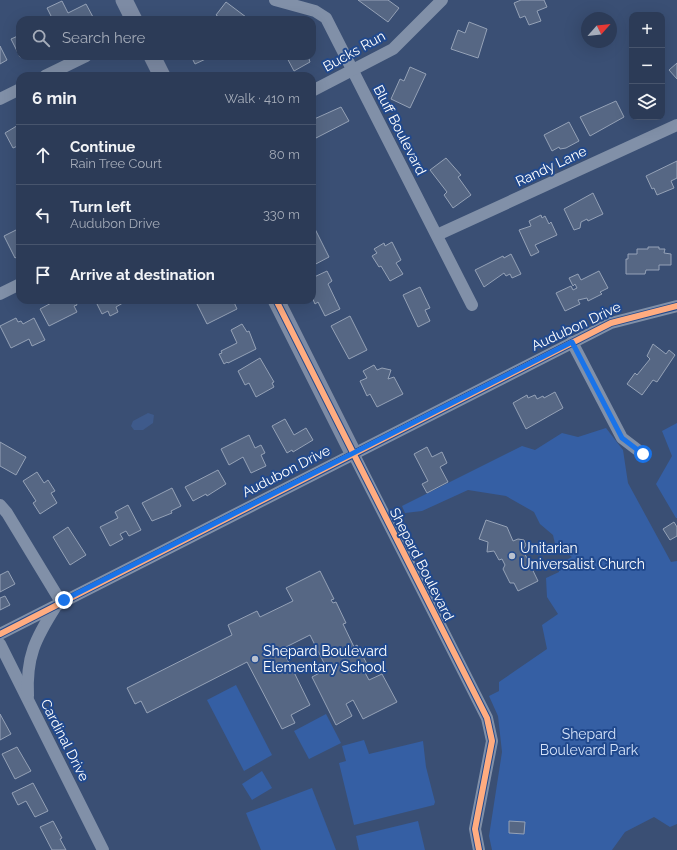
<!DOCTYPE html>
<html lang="en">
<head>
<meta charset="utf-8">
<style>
	:root { --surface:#2c3b57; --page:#384661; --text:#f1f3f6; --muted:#a6adba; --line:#48556d }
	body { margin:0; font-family:Raleway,sans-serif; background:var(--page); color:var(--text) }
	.controls { position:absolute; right:12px; top:12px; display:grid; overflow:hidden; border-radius:8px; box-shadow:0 4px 16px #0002 }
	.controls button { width:36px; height:36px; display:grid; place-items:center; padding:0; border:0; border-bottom:1px solid var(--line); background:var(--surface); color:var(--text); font:20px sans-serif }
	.compass { position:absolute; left:581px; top:12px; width:36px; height:36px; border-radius:50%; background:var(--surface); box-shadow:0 4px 16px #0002; rotate:63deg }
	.stop { position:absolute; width:12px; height:12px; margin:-9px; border:3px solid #1a73e8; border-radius:50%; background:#fff }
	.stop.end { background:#1a73e8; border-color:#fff; box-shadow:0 1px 4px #0008 }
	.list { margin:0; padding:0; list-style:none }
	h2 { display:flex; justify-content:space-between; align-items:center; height:52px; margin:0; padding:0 16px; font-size:17px }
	h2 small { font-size:13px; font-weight:400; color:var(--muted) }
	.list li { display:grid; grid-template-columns:26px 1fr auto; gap:12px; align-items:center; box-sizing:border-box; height:60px; padding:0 16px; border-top:1px solid var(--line) }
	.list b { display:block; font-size:15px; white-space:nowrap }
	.list p { margin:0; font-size:13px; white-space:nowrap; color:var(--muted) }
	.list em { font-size:13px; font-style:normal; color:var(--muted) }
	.icon { flex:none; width:22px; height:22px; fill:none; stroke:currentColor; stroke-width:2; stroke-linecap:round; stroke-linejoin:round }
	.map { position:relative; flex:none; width:677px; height:850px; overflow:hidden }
	.search { position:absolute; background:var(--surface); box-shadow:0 4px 16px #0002; left:16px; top:16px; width:300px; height:44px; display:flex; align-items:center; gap:10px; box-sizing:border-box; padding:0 14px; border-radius:12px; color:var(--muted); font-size:15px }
	.panel { position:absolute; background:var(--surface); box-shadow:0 4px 16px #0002; left:16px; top:72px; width:300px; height:232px; border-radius:12px }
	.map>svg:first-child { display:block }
	.green { fill:#355fa4 }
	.water { fill:#3e5a8b }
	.building { fill:#566784; stroke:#95a2b7 }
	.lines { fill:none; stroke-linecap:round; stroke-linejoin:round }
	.street { stroke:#8190a8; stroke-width:12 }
	.secondary { stroke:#7d8ba4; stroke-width:17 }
	.cycleway-casing { stroke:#21498d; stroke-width:8 }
	.cycleway { stroke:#ffac80; stroke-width:6 }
	.route { stroke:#1a73e8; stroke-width:5 }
	.poi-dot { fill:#bac1ce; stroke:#21498d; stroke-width:1.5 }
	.labels { text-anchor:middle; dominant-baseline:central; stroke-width:4; stroke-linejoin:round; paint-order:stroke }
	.street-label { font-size:14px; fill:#fff; stroke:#21498d }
	.poi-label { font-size:14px; fill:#fff; stroke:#21498d; text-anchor:start }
	.park-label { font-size:14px; fill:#d4e2f9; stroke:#21498d }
</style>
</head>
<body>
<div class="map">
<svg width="677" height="850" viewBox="0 0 677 850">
	<rect width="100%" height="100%" fill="#3a4f74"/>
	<!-- green -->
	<g class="green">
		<path d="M677,423V518H676L656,484L672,456L662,431Z"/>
		<path d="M606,428L623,450L628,483L671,562L677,561V824L670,827L654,817L625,832L612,850H492L489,836L502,752L498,716L489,696L499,691V682L547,649L542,625L558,614L547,597L546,578L559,572V564L572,557L555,544L553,535L540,524L534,512L506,496L468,490L422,511L405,513L402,506L522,446L535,450L562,433L578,437Z"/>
		<path d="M236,685L272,755L244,771L207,700Z"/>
		<path d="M326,714L341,743L309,759L294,731Z"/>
		<path d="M364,740L369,754L423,741L426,767L435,802L434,805L354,825L339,763L346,761L342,746Z"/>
		<path d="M262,771L272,788L252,800L242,784Z"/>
		<path d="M312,788L336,850H261L246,813Z"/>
		<path d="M418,821L425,850H359L356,836Z"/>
	</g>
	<!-- water -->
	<path class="water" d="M148,413L154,415L153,423L143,430H134L131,426L133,421Z"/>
	<!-- building -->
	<g class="building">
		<path d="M358,0H388L399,8L388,22Z"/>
		<path d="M521,0H544L547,7L537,11L541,21L529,25L525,16L520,18L514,3Z"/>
		<path d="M62,1L68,13L86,4L93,17L87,20H53L47,8Z"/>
		<path d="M226,2L250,20H223L216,15Z"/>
		<path d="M469,22L487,29L478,58L451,49L458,30L465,33Z"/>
		<path d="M20,35V56H22L20,57L11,39Z"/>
		<path d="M0,46L7,60L0,64Z"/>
		<path d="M191,56H209L210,57L195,64Z"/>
		<path d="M286,56H308L310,62L294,71Z"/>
		<path d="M677,63V79L669,70Z"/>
		<path d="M410,67L426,74L410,108L391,99L400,79L404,81Z"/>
		<path d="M616,101L624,117L590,136L580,117Z"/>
		<path d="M341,107L349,121L316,138L312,130V120Z"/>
		<path d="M569,122L579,141L566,148L560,149L559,147L552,151L544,135Z"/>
		<path d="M20,124V145L13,148L5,133Z"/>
		<path d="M446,158L461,175L458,177L471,195L453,208L444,195L447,192L430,170Z"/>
		<path d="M677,161V178L671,181L674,188L657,195L654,188L652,189L646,176Z"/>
		<path d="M593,193L603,214L588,221L587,219L581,222L580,228L574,230L564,209Z"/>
		<path d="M541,215L542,218L545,216L549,224L551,222L557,235L535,245L539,252L531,256L519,230L531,226L529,221Z"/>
		<path d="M312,223L329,257L312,266Z"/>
		<path d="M20,228V255L15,258L4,236Z"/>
		<path d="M392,242L401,260L396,263L403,274L390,281L381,266L379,267L372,256L377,253L374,249L384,243L385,246Z"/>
		<path d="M648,247H659V249H665L664,253L671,254V265H659V270H646L645,274H626V259H628V254H637V249H648Z"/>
		<path d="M511,254L521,274L512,278L510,274L506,276L504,273L484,287L475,270L503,256L504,258Z"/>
		<path d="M327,271L332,281L328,284L340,309L325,316L318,302L315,304L312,297V278Z"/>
		<path d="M599,271L608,288L600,292L602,294L588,301L587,298L578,300L580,304L565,311L556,293L571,286L573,290L577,288L575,284L573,286L569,278L578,274L581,280Z"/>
		<path d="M420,287L430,308L425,310L430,321L418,327L403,295Z"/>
		<path d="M57,300H75L77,305L74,306L77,312L49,326L40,309Z"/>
		<path d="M95,300H128L116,307L118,312L110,316L108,311L102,314Z"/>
		<path d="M195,300H233L237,309L207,324Z"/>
		<path d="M350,316L367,350L349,359L331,326Z"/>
		<path d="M16,318L18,322L21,321L23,324L34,318L45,340L32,346L29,339L11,348L0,326Z"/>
		<path d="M242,324L247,332L249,331L256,349L228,363L227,362L224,364L219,354L222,353L221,351L237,343L231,330Z"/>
		<path d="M653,344L666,354L669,350L675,355L657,382L653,380L642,395L627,384L635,373L637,375L650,359L647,356Z"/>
		<path d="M260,358L274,382L272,383L274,387L256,397L249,383L245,385L238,371Z"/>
		<path d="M374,365L377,370L382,368L391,370L388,379L394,377L403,394L377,407L370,394L367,396L360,381L367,378L363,371Z"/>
		<path d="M555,392L563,408L526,429L513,403L527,395L528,398L535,395L537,399L543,396L544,398Z"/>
		<path d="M285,419L294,435L306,428L313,440L293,452L292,450L287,453L272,426Z"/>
		<path d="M249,435L255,448L261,445L265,453L261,455L266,466L251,473L243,457L229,465L221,449Z"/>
		<path d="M0,442L26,457L16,475L0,466Z"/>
		<path d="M427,447L432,457L442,452L447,463L440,467L448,482L427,493L422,484L428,481L414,454Z"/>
		<path d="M218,470L226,484L207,496L206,494L193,501L185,487Z"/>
		<path d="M37,472L44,483L48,480L55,491L51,493L57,503L40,514L33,503L36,501L23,481Z"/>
		<path d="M172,488L181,506L171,511L172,513L152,521L142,503Z"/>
		<path d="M128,505L141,530L129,536L126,531L120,534L123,539L110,546L100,527L118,518L115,512Z"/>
		<path d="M486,520L507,527L513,541L518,539L524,540L526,545L523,550L538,581L518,591L514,583H510L503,569L505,565L502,559L499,560L494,551L487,552L488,542L479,539Z"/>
		<path d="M674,522L677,527V536L670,540L663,529Z"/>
		<path d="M68,527L86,555L70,565L53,537Z"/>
		<path d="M8,571L15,584L0,592V575Z"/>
		<path d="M320,571L334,599L331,600L333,603L336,602L346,623L343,624L354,647L357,645L367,664L362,667L369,680L382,674L397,702L363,719L353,700L346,704L352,716L336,725L312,677L327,669L310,635L282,649L289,663L284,666L285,669L291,666L310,705L291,715L295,723L282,729L247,662L147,713L141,701L135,704L127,688L232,635L228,625L257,611L260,617L293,601L286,588Z"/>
		<path d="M5,596L10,605L0,610V598Z"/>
		<path d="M0,714L11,734L0,740Z"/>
		<path d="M17,747L31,771L15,779L2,754Z"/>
		<path d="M33,783L48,811L35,817L26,801L18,805L12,793Z"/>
		<path d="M53,821L62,838L60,839L66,850H52L40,827Z"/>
		<path d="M509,821L525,822L524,834L509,833Z"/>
	</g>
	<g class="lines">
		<!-- street -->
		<g class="street">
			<path d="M275,0L315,11L326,18L472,305"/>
			<path d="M45,76L86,56"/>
			<path d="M312,91L393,49L442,0"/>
			<path d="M0,99L20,89"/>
			<path d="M437,235L677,125"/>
			<path d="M0,294L20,284"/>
			<path d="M572,342L622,438L643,454"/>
			<path d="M353,453L487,718L492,741L475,829L479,850"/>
			<path d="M0,505L7,513L61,602"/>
			<path d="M0,634L611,323L677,306"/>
			<path d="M0,644L103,850"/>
			<path d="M28,696C26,657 35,639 56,606"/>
		</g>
		<!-- secondary -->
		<g class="secondary">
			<path d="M124,0L134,20"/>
			<path d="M152,56L162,76"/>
			<path d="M276,300L353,453"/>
		</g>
		<defs>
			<g id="cycleway">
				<path d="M276,300L487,718L492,741L475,829L479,850"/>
				<path d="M0,634L611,323L677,306"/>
			</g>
		</defs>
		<!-- cycleway casing -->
		<use href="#cycleway" class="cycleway-casing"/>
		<!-- cycleway -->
		<use href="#cycleway" class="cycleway"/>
	</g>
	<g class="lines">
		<!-- route -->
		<path class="route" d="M64,600L572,342L622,438L643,454"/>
	</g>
	<!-- markers -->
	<g class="poi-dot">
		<circle cx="512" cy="556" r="4"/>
		<circle cx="255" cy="659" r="4"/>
	</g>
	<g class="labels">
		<!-- street labels -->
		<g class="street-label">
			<text transform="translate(354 51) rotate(-29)">Bucks Run</text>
			<text transform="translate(400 130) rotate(63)">Bluff Boulevard</text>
			<text transform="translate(551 166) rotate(-25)">Randy Lane</text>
			<text transform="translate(576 326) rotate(-25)">Audubon Drive</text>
			<text transform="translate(286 471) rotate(-27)">Audubon Drive</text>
			<text transform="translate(422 564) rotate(63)">Shepard Boulevard</text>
			<text transform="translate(65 740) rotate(63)">Cardinal Drive</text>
		</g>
		<!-- poi labels -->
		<g class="poi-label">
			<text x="520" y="548">Unitarian<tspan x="520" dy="16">Universalist Church</tspan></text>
			<text x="263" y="651">Shepard Boulevard<tspan x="263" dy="16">Elementary School</tspan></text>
		</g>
		<!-- park labels -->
		<g class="park-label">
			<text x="589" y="734">Shepard<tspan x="589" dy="16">Boulevard Park</tspan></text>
		</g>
	</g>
</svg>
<div class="controls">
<button>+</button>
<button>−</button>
<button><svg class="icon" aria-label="layers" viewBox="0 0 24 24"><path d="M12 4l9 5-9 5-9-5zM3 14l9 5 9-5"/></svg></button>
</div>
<svg class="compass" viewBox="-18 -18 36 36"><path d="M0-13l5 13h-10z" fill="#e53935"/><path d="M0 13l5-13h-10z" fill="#a6adba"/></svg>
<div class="stop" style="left:643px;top:454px"></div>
<div class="stop end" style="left:64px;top:600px"></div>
<div class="search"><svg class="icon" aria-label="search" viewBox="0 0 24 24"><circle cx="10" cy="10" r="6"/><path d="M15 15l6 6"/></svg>Search here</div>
<section class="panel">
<h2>6 min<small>Walk · 410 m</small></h2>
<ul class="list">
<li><svg class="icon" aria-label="ahead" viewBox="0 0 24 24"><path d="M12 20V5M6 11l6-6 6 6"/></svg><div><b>Continue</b><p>Rain Tree Court</p></div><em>80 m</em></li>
<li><svg class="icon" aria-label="left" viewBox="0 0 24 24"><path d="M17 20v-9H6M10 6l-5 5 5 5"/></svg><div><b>Turn left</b><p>Audubon Drive</p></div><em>330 m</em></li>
<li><svg class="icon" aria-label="arrive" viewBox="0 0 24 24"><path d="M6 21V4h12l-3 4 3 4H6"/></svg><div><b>Arrive at destination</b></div></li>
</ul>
</section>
</div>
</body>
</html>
